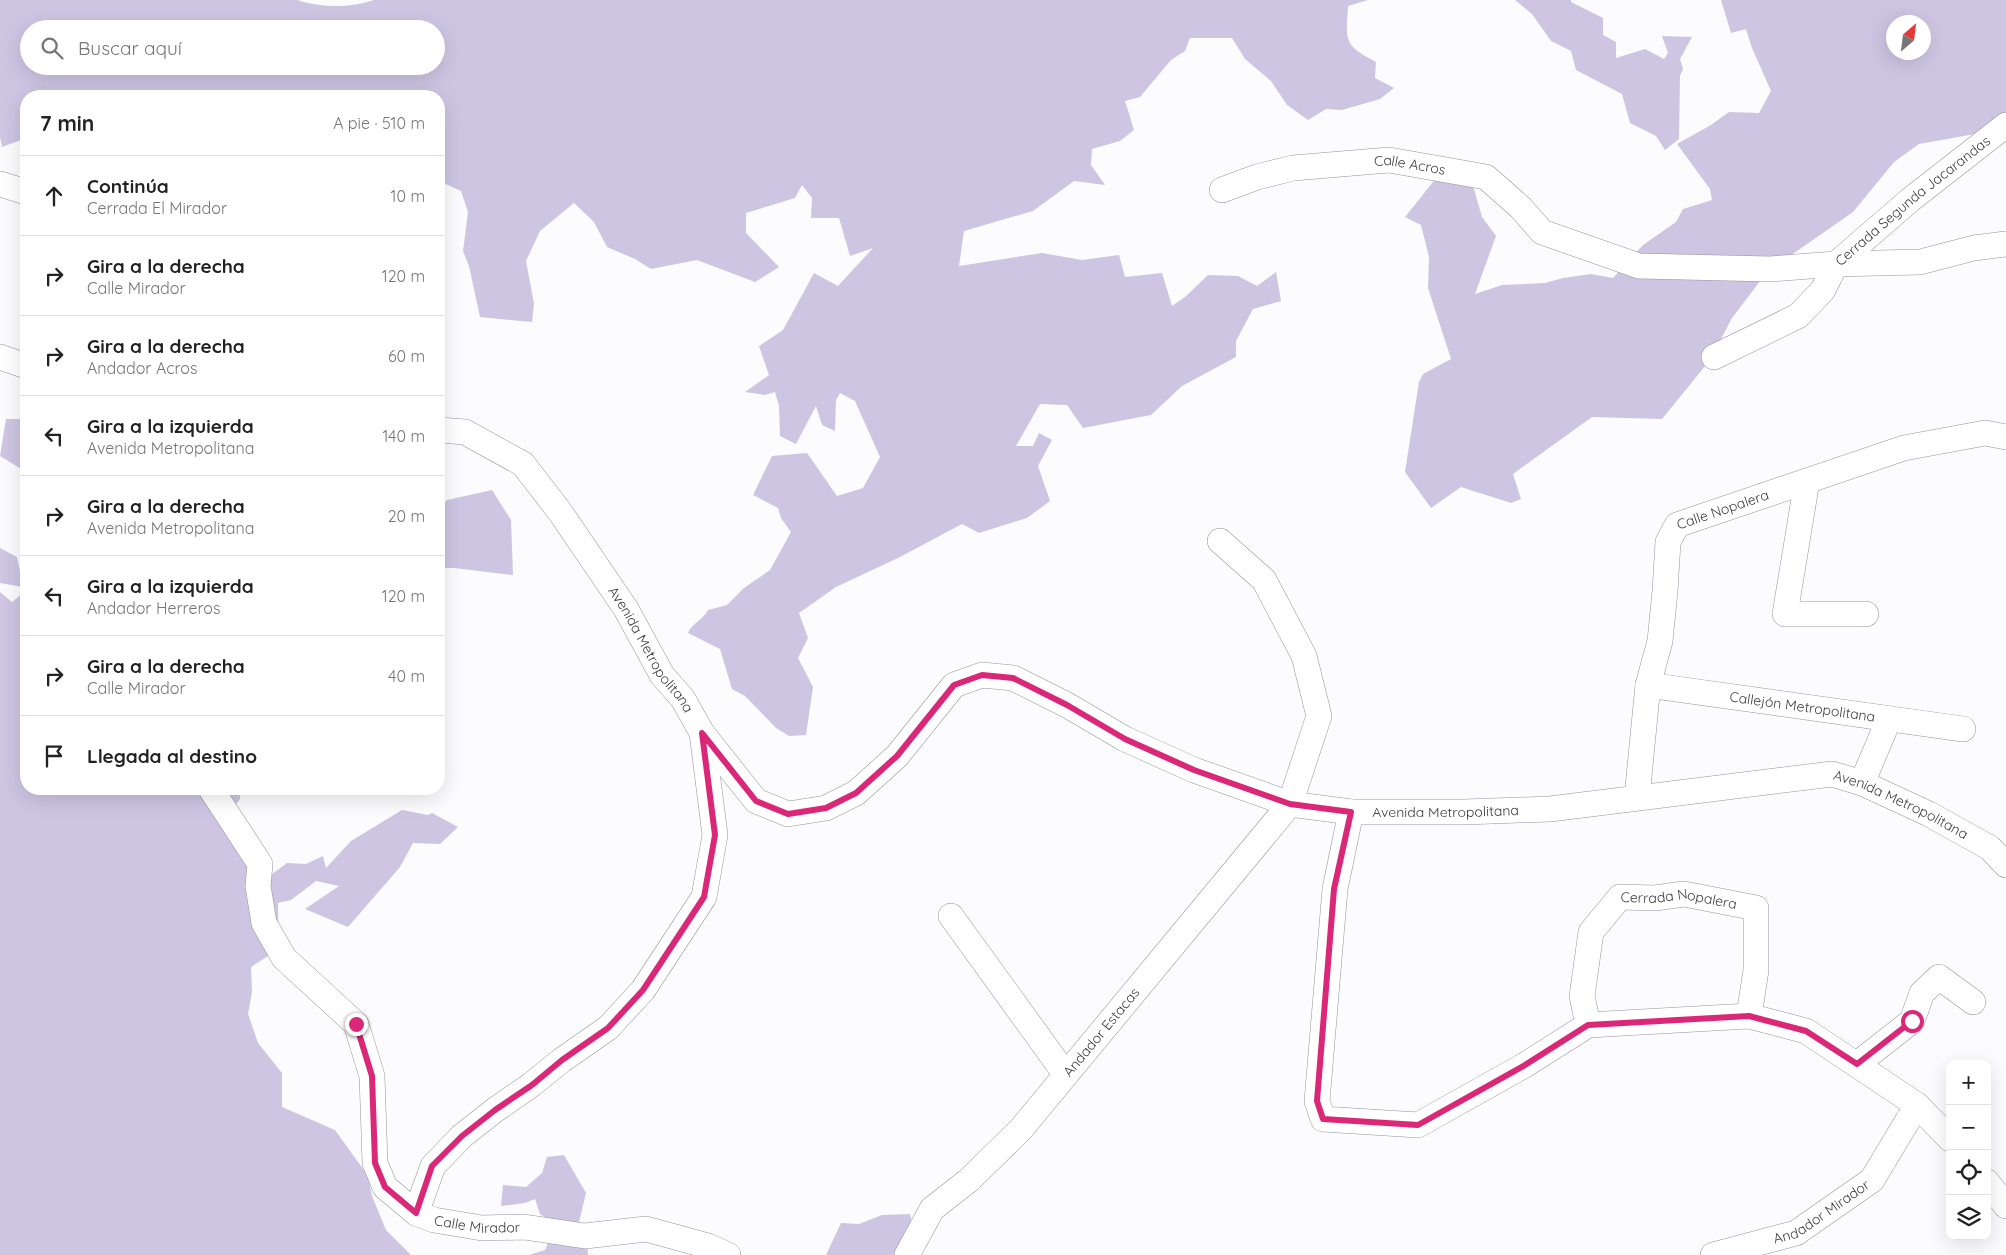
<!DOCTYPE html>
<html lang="es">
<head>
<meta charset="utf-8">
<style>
	:root { --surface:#fff; --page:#f6f6f6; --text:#222; --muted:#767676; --line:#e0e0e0 }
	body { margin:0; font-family:Quicksand,sans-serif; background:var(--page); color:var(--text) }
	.controls { position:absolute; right:15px; bottom:15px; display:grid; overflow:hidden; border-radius:10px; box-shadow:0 5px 20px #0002 }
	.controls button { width:45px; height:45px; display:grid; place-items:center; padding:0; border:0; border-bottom:1px solid var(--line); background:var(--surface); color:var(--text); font:25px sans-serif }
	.compass { position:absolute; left:1886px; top:15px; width:45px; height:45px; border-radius:50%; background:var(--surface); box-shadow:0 5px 20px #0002; rotate:28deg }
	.stop { position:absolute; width:15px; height:15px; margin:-11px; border:4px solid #db2777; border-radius:50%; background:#fff }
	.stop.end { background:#db2777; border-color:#fff; box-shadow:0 1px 5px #0008 }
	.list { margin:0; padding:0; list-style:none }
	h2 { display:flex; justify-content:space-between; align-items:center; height:65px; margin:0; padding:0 20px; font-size:21px }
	h2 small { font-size:16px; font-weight:400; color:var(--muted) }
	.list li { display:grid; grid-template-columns:32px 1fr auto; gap:15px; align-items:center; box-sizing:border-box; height:80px; padding:0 20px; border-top:1px solid var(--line) }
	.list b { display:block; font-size:19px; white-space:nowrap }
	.list p { margin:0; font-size:16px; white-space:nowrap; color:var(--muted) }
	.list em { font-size:16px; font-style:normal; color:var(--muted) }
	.icon { flex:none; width:28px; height:28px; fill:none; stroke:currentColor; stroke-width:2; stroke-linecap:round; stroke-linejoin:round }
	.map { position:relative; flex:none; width:2006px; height:1255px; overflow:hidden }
	.search { position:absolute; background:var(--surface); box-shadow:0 5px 20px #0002; left:20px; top:20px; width:425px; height:55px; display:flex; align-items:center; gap:12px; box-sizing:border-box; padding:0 18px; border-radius:28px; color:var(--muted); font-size:19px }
	.panel { position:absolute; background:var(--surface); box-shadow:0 5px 20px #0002; left:20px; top:90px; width:425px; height:705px; border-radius:20px }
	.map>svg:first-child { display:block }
	.forest { fill:#cdc5e2; fill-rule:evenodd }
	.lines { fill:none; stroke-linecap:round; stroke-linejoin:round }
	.minor-casing { stroke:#95939e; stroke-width:26 }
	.minor { stroke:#fff; stroke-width:25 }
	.route { stroke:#db2777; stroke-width:6 }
	.labels { text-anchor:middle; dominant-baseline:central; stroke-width:4; stroke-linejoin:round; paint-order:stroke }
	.street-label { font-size:14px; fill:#3c3a3f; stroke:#fff }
</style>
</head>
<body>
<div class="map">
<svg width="2006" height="1255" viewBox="0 0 2006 1255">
	<rect width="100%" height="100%" fill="#fcfbfe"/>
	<!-- forest -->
	<g class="forest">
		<path d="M0,0H297C322,8 350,8 374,0H1368L1348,6C1346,41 1343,45 1376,62L1375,78L1394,88L1380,99L1342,110L1326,109L1308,120L1287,105L1271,81L1245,59L1232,38H1190L1185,51L1171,60L1140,97L1125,101L1134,130L1120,141L1092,149L1091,165L1105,185L1074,181L1033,211L964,231L959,266L1042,253L1082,260L1119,255L1125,277L1162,273L1172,306L1185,297L1208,275L1238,276L1257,286L1276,272L1281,301L1253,309L1236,341V357L1182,386L1151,415L1083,428L1067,405L1040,404L1016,446H1033L1039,433L1052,440L1038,466L1050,501L1027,518L979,533L962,524L900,557L836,587L799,613L808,638L798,658L813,687L806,735L789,736L776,728L745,696L732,689L720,649L688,633C692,623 703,620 708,610L727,605L744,588L770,570L791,532L781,518L778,508L753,495L772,456L807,453L837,496L863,488L880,457L855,401L840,393L836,400L835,431L822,425L816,406L796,444L780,436L779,406L775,392L765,395L745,392L769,375L759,346L783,330L814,273L838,286L873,248L850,256L839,218H811L812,198L802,185L795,198L746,213V233L779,267L755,282L697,260L651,269L635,259L607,247L594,222L574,203L540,231L526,261L534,304L532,322L480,317L469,266L463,251L468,212L461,191L439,181V96H26V143L21,140L2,147L0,137ZM29,29H436V66H29Z"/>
		<path d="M1515,0H1571V2L1603,18V35L1616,42V58L1645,49L1664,59L1668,53L1662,36L1692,37L1680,59L1683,69L1680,76L1679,139L1665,150L1656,136L1630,123L1622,94L1576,70L1571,51L1551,41L1532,14Z"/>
		<path d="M1721,0H2006V121L1986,132L1919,144L1894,162L1853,212L1767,272L1732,318L1710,360L1662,419L1592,417L1513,474L1521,499L1511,503L1461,487L1431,508L1405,472L1419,382L1423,374L1451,359L1428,288L1429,257L1421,225L1405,217L1437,177L1468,168L1482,217L1496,236L1475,294L1502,285L1545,283L1563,278L1591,274L1613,278L1643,245L1676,222L1683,209L1712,200L1710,189L1677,144L1711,125L1729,112L1759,113L1771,91L1752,48L1746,29L1731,33ZM1894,22H1924V52H1894Z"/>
		<path d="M6,419H26V472L0,456Z"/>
		<path d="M492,490L511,520L513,575L454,568H439V509L447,500Z"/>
		<path d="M0,548L17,557L23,587L0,583Z"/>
		<path d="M26,591V789H240V799L231,811L233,846L258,845L264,880L287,863L306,864L323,856L326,868L351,841L402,810L428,815L432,813L458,827L440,844L413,843L400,867L348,927L305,909L339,886L316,881L291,900L278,903L279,949L251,967L252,992L248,1014L258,1043L282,1073V1107L335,1130L368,1176L372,1196L386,1230L411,1255H0V592L12,602Z"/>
		<path d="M564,1155L586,1193L578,1226L587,1243L588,1255H529L545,1250L548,1243L553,1242L546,1218L540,1214L535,1199L525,1203L501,1206L503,1185L526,1187L542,1173L547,1157Z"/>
		<path d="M910,1214L913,1228L914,1255H826L841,1223L859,1224L882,1215Z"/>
	</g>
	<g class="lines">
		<defs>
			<g id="minor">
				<path d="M0,184L26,192"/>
				<path id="s1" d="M1222,190L1257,177L1293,168L1389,160L1486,177L1521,208L1542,232L1639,266L1770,269L1836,264L1920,262L1974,248L2006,244"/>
				<path d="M0,357L26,366"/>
				<path id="s2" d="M1714,357L1798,316L1823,290L1836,264L1910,200L2006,125"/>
				<path id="s3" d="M439,430L465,432L523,464L560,512L626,609L662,675L683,699L702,733L756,801L788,814L826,808L856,793L897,756L954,685L982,675L1013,678L1067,705L1125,739L1194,770L1290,804L1351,812H1464L1550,809L1832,774L1862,783L1929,814L1990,848L2006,865"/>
				<path d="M1807,481L1785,614H1866"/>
				<path id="s4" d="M1648,685L1963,729"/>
				<path d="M1862,783L1889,719"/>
				<path id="s5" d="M211,789L260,864L258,886L264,923L284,958L356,1024L372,1076L375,1163L385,1187L416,1213L434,1220L482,1228L524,1227L585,1236L646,1229L708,1246L728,1255"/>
				<path id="s6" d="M1637,797L1648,685L1660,641L1665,591L1668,542L1677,525L1904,448L1985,433L2006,437"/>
				<path d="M1351,812L1335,889L1317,1101L1323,1119L1418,1125L1525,1065L1588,1025L1749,1016L1806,1031L1917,1105L1950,1139"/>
				<path d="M951,916L1066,1075"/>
				<path id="s7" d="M1588,1025L1582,996L1591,932L1620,897L1655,898L1684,894L1756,908V970L1749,1016"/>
				<path d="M1857,1064L1912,1021L1922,993L1939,977L1973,1002"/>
				<path d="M1987,1182L2006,1206"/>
				<path d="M416,1213L433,1166L462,1136L495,1110L531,1085L562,1060L608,1028L643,990L704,897L715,835L702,733"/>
				<path id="s8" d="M907,1255L932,1209L969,1180L1021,1129L1290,804L1319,716L1304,656L1264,580L1220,541"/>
				<path id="s9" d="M1713,1255L1796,1233L1872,1180L1917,1105"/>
			</g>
		</defs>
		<!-- minor casing -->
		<use href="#minor" class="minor-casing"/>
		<!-- minor -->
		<use href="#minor" class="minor"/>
	</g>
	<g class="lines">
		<!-- route -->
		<path class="route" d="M356,1024L372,1076L375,1163L385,1187L416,1213L432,1166L462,1136L495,1110L532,1085L562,1060L608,1028L643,990L704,897L715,835L702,733L756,801L788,814L826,808L856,793L897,756L954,685L982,675L1013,678L1067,705L1125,739L1194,770L1290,804L1351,812L1334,889L1317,1101L1323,1119L1418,1125L1525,1065L1588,1025L1749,1016L1806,1031L1857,1064L1912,1021"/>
	</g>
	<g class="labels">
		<!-- street labels -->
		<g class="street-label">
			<text stroke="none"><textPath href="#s1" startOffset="192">Calle Acros</textPath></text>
			<text stroke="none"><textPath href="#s2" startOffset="258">Cerrada Segunda Jacarandas</textPath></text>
			<text stroke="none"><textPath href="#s6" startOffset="325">Calle Nopalera</textPath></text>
			<text stroke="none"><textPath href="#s3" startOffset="318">Avenida Metropolitana</textPath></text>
			<text stroke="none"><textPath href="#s4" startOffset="156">Callejón Metropolitana</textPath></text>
			<text stroke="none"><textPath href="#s3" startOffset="1742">Avenida Metropolitana</textPath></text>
			<text stroke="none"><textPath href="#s3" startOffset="1278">Avenida Metropolitana</textPath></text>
			<text stroke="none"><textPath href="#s7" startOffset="199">Cerrada Nopalera</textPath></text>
			<text stroke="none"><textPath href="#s8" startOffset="298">Andador Estacas</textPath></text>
			<text stroke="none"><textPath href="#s9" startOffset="118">Andador Mirador</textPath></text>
			<text stroke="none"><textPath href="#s5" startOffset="558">Calle Mirador</textPath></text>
		</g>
	</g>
</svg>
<div class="controls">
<button>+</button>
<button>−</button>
<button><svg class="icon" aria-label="locate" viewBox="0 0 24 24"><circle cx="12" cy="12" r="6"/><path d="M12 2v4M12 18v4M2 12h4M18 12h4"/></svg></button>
<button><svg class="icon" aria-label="layers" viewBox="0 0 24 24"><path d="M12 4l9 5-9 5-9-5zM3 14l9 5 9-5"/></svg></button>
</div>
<svg class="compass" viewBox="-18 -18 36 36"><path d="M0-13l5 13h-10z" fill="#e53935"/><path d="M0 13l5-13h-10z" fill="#767676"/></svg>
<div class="stop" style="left:1912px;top:1021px"></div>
<div class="stop end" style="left:356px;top:1024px"></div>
<div class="search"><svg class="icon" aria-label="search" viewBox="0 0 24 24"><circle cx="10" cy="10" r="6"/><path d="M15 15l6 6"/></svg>Buscar aquí</div>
<section class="panel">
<h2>7 min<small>A pie · 510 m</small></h2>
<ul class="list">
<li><svg class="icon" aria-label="ahead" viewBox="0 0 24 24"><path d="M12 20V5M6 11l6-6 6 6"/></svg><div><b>Continúa</b><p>Cerrada El Mirador</p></div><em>10 m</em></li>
<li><svg class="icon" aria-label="right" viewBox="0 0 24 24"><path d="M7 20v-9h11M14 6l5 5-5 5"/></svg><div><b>Gira a la derecha</b><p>Calle Mirador</p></div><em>120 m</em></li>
<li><svg class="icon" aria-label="right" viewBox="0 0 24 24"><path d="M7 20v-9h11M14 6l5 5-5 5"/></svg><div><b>Gira a la derecha</b><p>Andador Acros</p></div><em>60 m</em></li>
<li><svg class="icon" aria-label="left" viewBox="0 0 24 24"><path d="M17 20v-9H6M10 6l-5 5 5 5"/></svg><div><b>Gira a la izquierda</b><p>Avenida Metropolitana</p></div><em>140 m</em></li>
<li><svg class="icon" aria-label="right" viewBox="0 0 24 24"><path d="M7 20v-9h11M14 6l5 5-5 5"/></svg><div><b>Gira a la derecha</b><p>Avenida Metropolitana</p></div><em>20 m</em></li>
<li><svg class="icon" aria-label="left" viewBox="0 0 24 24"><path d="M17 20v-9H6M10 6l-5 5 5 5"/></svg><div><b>Gira a la izquierda</b><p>Andador Herreros</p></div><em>120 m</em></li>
<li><svg class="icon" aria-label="right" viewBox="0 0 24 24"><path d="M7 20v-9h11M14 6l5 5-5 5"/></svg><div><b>Gira a la derecha</b><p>Calle Mirador</p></div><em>40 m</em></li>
<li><svg class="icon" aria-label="arrive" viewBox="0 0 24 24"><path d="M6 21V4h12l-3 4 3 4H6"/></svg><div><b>Llegada al destino</b></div></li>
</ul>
</section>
</div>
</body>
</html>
